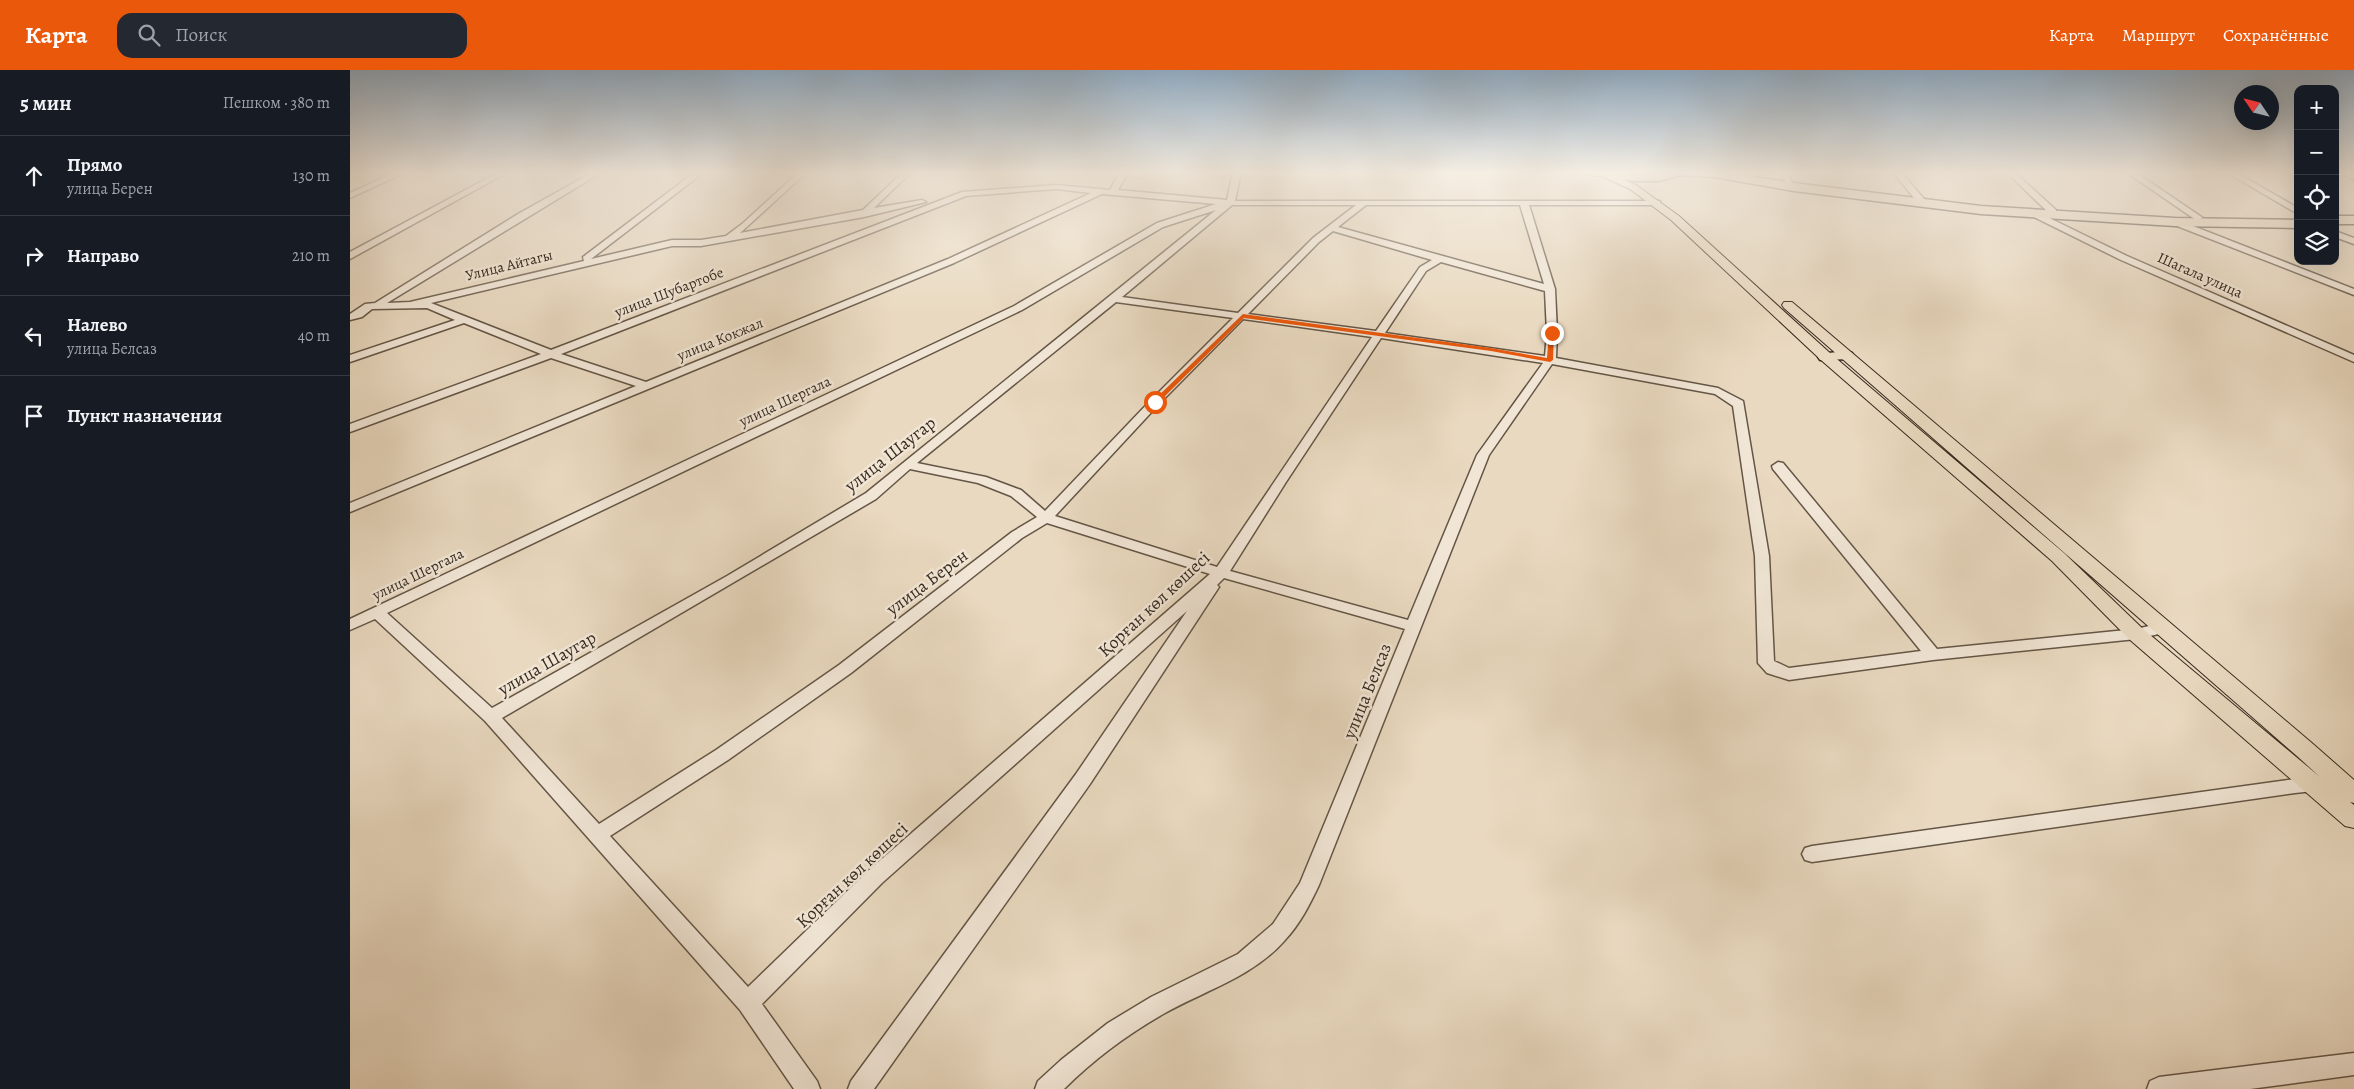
<!DOCTYPE html>
<html lang="ru">
<head>
<meta charset="utf-8">
<style>
	:root { --surface:#171b24; --page:#242831; --text:#f1f3f6; --muted:#9ea1a6; --line:#363941; --accent:#ea580c }
	body { margin:0; font-family:Alegreya,serif; background:var(--page); color:var(--text) }
	.controls { position:absolute; right:15px; top:15px; display:grid; overflow:hidden; border-radius:10px; box-shadow:0 5px 20px #0002 }
	.controls button { width:45px; height:45px; display:grid; place-items:center; padding:0; border:0; border-bottom:1px solid var(--line); background:var(--surface); color:var(--text); font:25px sans-serif }
	.compass { position:absolute; left:1884px; top:15px; width:45px; height:45px; border-radius:50%; background:var(--surface); box-shadow:0 5px 20px #0002; rotate:305deg }
	.stop { position:absolute; width:15px; height:15px; margin:-11px; border:4px solid #ea580c; border-radius:50%; background:#fff }
	.stop.end { background:#ea580c; border-color:#fff; box-shadow:0 1px 5px #0008 }
	.list { margin:0; padding:0; list-style:none }
	h2 { display:flex; justify-content:space-between; align-items:center; height:65px; margin:0; padding:0 20px; font-size:21px }
	h2 small { font-size:16px; font-weight:400; color:var(--muted) }
	.list li { display:grid; grid-template-columns:32px 1fr auto; gap:15px; align-items:center; box-sizing:border-box; height:80px; padding:0 20px; border-top:1px solid var(--line) }
	.list b { display:block; font-size:19px; white-space:nowrap }
	.list p { margin:0; font-size:16px; white-space:nowrap; color:var(--muted) }
	.list em { font-size:16px; font-style:normal; color:var(--muted) }
	.icon { flex:none; width:28px; height:28px; fill:none; stroke:currentColor; stroke-width:2; stroke-linecap:round; stroke-linejoin:round }
	.map { position:relative; flex:none; width:2004px; height:1019px; overflow:hidden }
	header { display:flex; align-items:center; gap:30px; box-sizing:border-box; height:70px; padding:0 25px; background:var(--accent); color:#fff }
	header strong { font-size:24px }
	nav { display:flex; gap:28px; margin-inline-start:auto; font-size:18px }
	.search { width:350px; height:45px; background:var(--page); display:flex; align-items:center; gap:12px; box-sizing:border-box; padding:0 18px; border-radius:15px; color:var(--muted); font-size:19px }
	main { display:flex }
	aside { flex:1; background:var(--surface) }
	.map>svg:first-child { display:block }
	.lines { fill:none; stroke-linecap:round; stroke-linejoin:round }
	.minor-casing { stroke:#645646; stroke-width:3 }
	.major-casing { stroke:#372a1e; stroke-width:2 }
	.highway-casing { stroke:#372a1e; stroke-width:3 }
	.minor { fill:#f1e6d6; fill-rule:evenodd }
	.major { fill:#e9d9c0; fill-rule:evenodd }
	.highway { fill:#e9d9c0; fill-rule:evenodd }
	.route { fill:#ea580c }
	.labels { text-anchor:middle; dominant-baseline:central; stroke-width:5; stroke-linejoin:round; paint-order:stroke }
	.far-street-label { font-size:15px; fill:#372a1e; stroke:#f1e6d6 }
	.street-label { font-size:18px; fill:#372a1e; stroke:#f1e6d6 }
</style>
</head>
<body>
<header>
<strong>Карта</strong>
<div class="search"><svg class="icon" aria-label="search" viewBox="0 0 24 24"><circle cx="10" cy="10" r="6"/><path d="M15 15l6 6"/></svg>Поиск</div>
<nav><a>Карта</a><a>Маршрут</a><a>Сохранённые</a></nav>
</header>
<main>
<aside>
<h2>5 мин<small>Пешком · 380 m</small></h2>
<ul class="list">
<li><svg class="icon" aria-label="ahead" viewBox="0 0 24 24"><path d="M12 20V5M6 11l6-6 6 6"/></svg><div><b>Прямо</b><p>улица Берен</p></div><em>130 m</em></li>
<li><svg class="icon" aria-label="right" viewBox="0 0 24 24"><path d="M7 20v-9h11M14 6l5 5-5 5"/></svg><div><b>Направо</b></div><em>210 m</em></li>
<li><svg class="icon" aria-label="left" viewBox="0 0 24 24"><path d="M17 20v-9H6M10 6l-5 5 5 5"/></svg><div><b>Налево</b><p>улица Белсаз</p></div><em>40 m</em></li>
<li><svg class="icon" aria-label="arrive" viewBox="0 0 24 24"><path d="M6 21V4h12l-3 4 3 4H6"/></svg><div><b>Пункт назначения</b></div></li>
</ul>
</aside>
<div class="map">
<svg width="2004" height="1019" viewBox="0 0 2004 1019">
	<rect width="100%" height="100%" fill="#e9d9c0"/>
	<filter id="stains"><feTurbulence type="fractalNoise" baseFrequency=".004" numOctaves="4"/><feColorMatrix values="0 0 0 0 .2 0 0 0 0 .09 0 0 0 0 .02 0 0 0 .5 -.17"/></filter>
	<radialGradient id="worn" r=".72"><stop offset=".6" stop-color="#630" stop-opacity="0"/><stop offset="1" stop-color="#630" stop-opacity=".3"/></radialGradient>
	<g class="lines">
		<defs>
			<g id="minor">
				<path d="M46,102H56L0,128V123Z"/>
				<path d="M149,102H158L0,189V182Z"/>
				<path d="M243,102H252L37,233L60,232L234,191L233,187L345,102H354L241,189L322,170H351L376,166L392,154L449,102H457L390,163L513,140L553,102H561L524,138L572,130L576,132L514,147L351,176H322L81,233L201,280L612,122L706,115L760,120L770,102H778L768,120L877,130L883,102H891L885,131H1310V135H1179L1205,219L1207,263L1206,288L1368,318L1393,331L1419,486L1424,591L1439,598L1571,581L1423,399L1422,396L1428,392L1433,393L1587,579L1786,559L1812,553L1818,554L1820,558L1818,562L1786,569L1583,590L1439,610L1417,603L1408,593L1405,486L1383,336L1365,324L1202,294L1139,385L969,815C960,834 950,854 935,870C903,907 856,920 815,943C778,964 744,989 714,1019H685L688,1011L711,990L758,953L801,927L888,884L923,854L950,813L1055,559L874,508L867,515L869,517L740,714L524,1019H498L501,1011L726,704L837,541L532,813L412,934L467,1011L470,1019H444L390,940L135,651L25,549L0,560V549L664,236L807,153L866,134L752,124L604,193L0,442V433L286,316L201,288L0,362V354L191,284L114,253L0,292V285L105,250L77,238L22,239L12,247L0,250V244L15,234L25,233L168,144ZM706,119L741,123L598,189L296,312L211,284L616,126ZM882,135H1006L963,168L888,243L772,227ZM1016,135H1170L1194,214L988,157ZM866,140L516,423L377,506L142,638L37,543L672,240L813,157ZM983,161L1082,190L1070,197L1026,261L898,244L969,172ZM1091,192L1195,221L1197,263L1195,286L1035,263L1076,201ZM766,232L883,248L801,330L695,441L671,420L636,407L567,393ZM893,249L1022,267L867,497L705,446L809,334ZM1031,268L1193,293L1127,385L1058,550L880,501L936,412ZM560,399L628,413L661,426L687,447L662,462L489,595L366,680L249,754L152,648L526,429ZM697,453L860,504L518,801L398,917L260,766L378,690L501,603L672,468Z"/>
				<path d="M1430,102H1438L1443,115H1437Z"/>
				<path d="M1543,102H1551L1574,129V133H1568Z"/>
				<path d="M1656,102H1664L1706,140V144H1700Z"/>
				<path d="M1776,102H1785L1853,148L1846,150Z"/>
				<path d="M1876,102H1885L1948,138V144Z"/>
				<path d="M1989,102H1998L2004,105V110Z"/>
				<path d="M1685,141L1777,186L2004,285V292L1771,190L1682,146L1681,144Z"/>
				<path d="M1825,149L2004,219V225L1822,154V150Z"/>
				<path d="M1985,161L2004,168V174L1985,167Z"/>
				<path d="M1966,708L1973,710L1975,715L1973,720L1945,723L1462,792L1455,790L1452,784L1455,778L1462,776L1945,709Z"/>
				<path d="M2004,983V1005L1900,1019H1797L1800,1011L1809,1007Z"/>
			</g>
			<path id="major" d="M1253,103H1259L1286,115L1329,146L1481,284L1714,483L1793,559L1970,707L1947,686L1434,238L1432,235L1434,232H1442L1963,674L2004,710V733L2000,732L2004,735V758L1995,756L1779,569L1702,491L1471,290L1321,150L1280,119L1253,107Z"/>
			<g id="highway">
				<path d="M1234,102L1285,105L1372,102L1444,113L1631,136L1825,148L1948,150V158L1825,156L1631,144L1444,121L1364,107L1331,105L1309,111H1285L1236,104Z"/>
				<rect x="1985" y="146" width="19" height="8"/>
				<path d="M1496,281L1502,283L1504,286L1502,289L1470,290L1468,287L1470,284Z"/>
			</g>
		</defs>
		<!-- minor casing -->
		<use href="#minor" class="minor-casing"/>
		<!-- major casing -->
		<use href="#major" class="major-casing"/>
		<!-- highway casing -->
		<use href="#highway" class="highway-casing"/>
		<!-- minor -->
		<use href="#minor" class="minor"/>
		<!-- major -->
		<use href="#major" class="major"/>
		<!-- highway -->
		<use href="#highway" class="highway"/>
	</g>
	<!-- sky -->
	<linearGradient id="sky" x2="0" y2="1"><stop stop-color="#90abc2"/><stop offset="0.42" stop-color="#f5eee3"/><stop offset="1" stop-color="#f5eee3" stop-opacity="0"/></linearGradient>
	<rect width="2004" height="245" fill="url(#sky)"/>
	<!-- route -->
	<path class="route" d="M893,244L1141,278L1197,288L1199,263L1202,261L1204,263L1203,290L1200,292L1141,281L894,248L808,333H803V331Z"/>
	<g class="labels">
		<!-- far-street labels -->
		<g class="far-street-label">
			<text transform="translate(159 195) rotate(-14)">Улица Айтагы</text>
			<text transform="translate(1850 205) rotate(24)">Шагала улица</text>
			<text transform="translate(319 222) rotate(-21)">улица Шубартобе</text>
			<text transform="translate(370 269) rotate(-22)">улица Кокжал</text>
			<text transform="translate(435 331) rotate(-25)">улица Шергала</text>
			<text transform="translate(68 504) rotate(-26)">улица Шергала</text>
		</g>
		<!-- street labels -->
		<g class="street-label">
			<text transform="translate(540 384) rotate(-38)">улица Шаугар</text>
			<text transform="translate(577 512) rotate(-37)">улица Берен</text>
			<text transform="translate(804 534) rotate(-43)">Қорған көл көшесі</text>
			<text transform="translate(197 593) rotate(-30)">улица Шаугар</text>
			<text transform="translate(1017 621) rotate(-68)">улица Белсаз</text>
			<text transform="translate(502 805) rotate(-43)">Қорған көл көшесі</text>
		</g>
	</g>
	<rect width="100%" height="100%" filter="url(#stains)"/>
	<rect width="100%" height="100%" fill="url(#worn)"/>
</svg>
<div class="controls">
<button>+</button>
<button>−</button>
<button><svg class="icon" aria-label="locate" viewBox="0 0 24 24"><circle cx="12" cy="12" r="6"/><path d="M12 2v4M12 18v4M2 12h4M18 12h4"/></svg></button>
<button><svg class="icon" aria-label="layers" viewBox="0 0 24 24"><path d="M12 4l9 5-9 5-9-5zM3 14l9 5 9-5"/></svg></button>
</div>
<svg class="compass" viewBox="-18 -18 36 36"><path d="M0-13l5 13h-10z" fill="#e53935"/><path d="M0 13l5-13h-10z" fill="#9ea1a6"/></svg>
<div class="stop" style="left:805px;top:332px"></div>
<div class="stop end" style="left:1202px;top:263px"></div>
</div>
</main>
</body>
</html>
